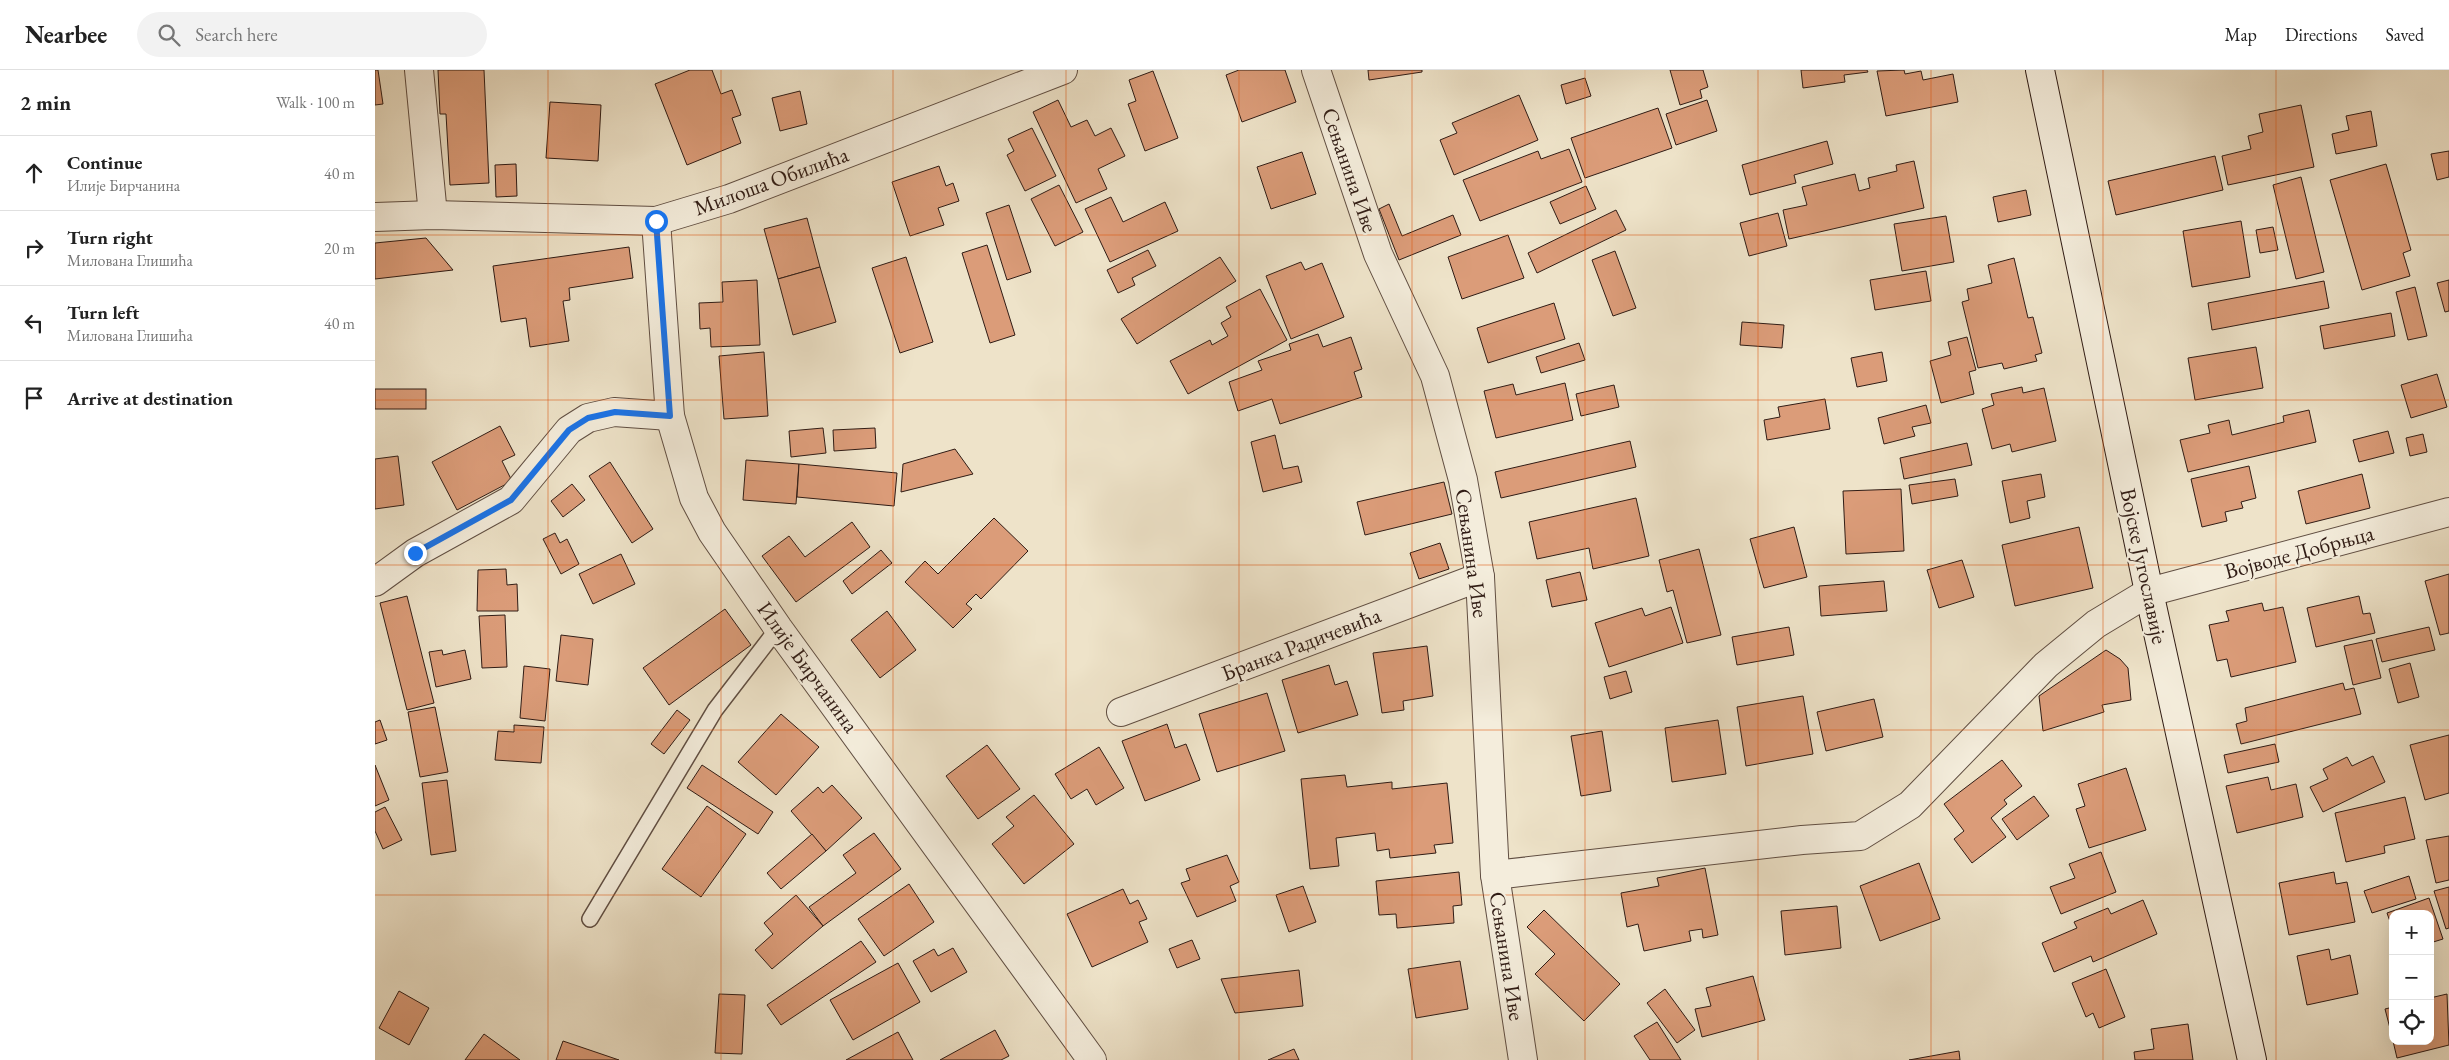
<!DOCTYPE html>
<html lang="en">
<head>
<meta charset="utf-8">
<style>
	:root { --surface:#fff; --page:#f2f2f2; --text:#222; --muted:#767676; --line:#e0e0e0 }
	body { margin:0; font-family:"EB Garamond",serif; background:var(--page); color:var(--text) }
	.controls { position:absolute; right:15px; bottom:15px; display:grid; overflow:hidden; border-radius:10px; box-shadow:0 5px 20px #0002 }
	.controls button { width:45px; height:45px; display:grid; place-items:center; padding:0; border:0; border-bottom:1px solid var(--line); background:var(--surface); color:var(--text); font:25px sans-serif }
	.stop { position:absolute; width:15px; height:15px; margin:-11px; border:4px solid #1a73e8; border-radius:50%; background:#fff }
	.stop.end { background:#1a73e8; border-color:#fff; box-shadow:0 1px 5px #0008 }
	.list { margin:0; padding:0; list-style:none }
	h2 { display:flex; justify-content:space-between; align-items:center; height:65px; margin:0; padding:0 20px; font-size:21px }
	h2 small { font-size:16px; font-weight:400; color:var(--muted) }
	.list li { display:grid; grid-template-columns:32px 1fr auto; gap:15px; align-items:center; box-sizing:border-box; height:75px; padding:0 20px; border-top:1px solid var(--line) }
	.list b { display:block; font-size:19px; white-space:nowrap }
	.list p { margin:0; font-size:16px; white-space:nowrap; color:var(--muted) }
	.list em { font-size:16px; font-style:normal; color:var(--muted) }
	.icon { flex:none; width:28px; height:28px; fill:none; stroke:currentColor; stroke-width:2; stroke-linecap:round; stroke-linejoin:round }
	.map { position:relative; flex:none; width:2074px; height:990px; overflow:hidden }
	header { display:flex; align-items:center; gap:30px; box-sizing:border-box; height:70px; padding:0 25px; background:var(--surface); border-bottom:1px solid var(--line) }
	header strong { font-size:24px }
	nav { display:flex; gap:28px; margin-inline-start:auto; font-size:18px }
	.search { width:350px; height:45px; background:var(--page); display:flex; align-items:center; gap:12px; box-sizing:border-box; padding:0 18px; border-radius:28px; color:var(--muted); font-size:19px }
	main { display:flex }
	aside { flex:1; background:var(--surface) }
	.map>svg:first-child { display:block }
	.building { fill:#db9c79; stroke:#301c15 }
	.lines { fill:none; stroke-linecap:round; stroke-linejoin:round }
	.service-casing { stroke:#604e42; stroke-width:18 }
	.minor-casing { stroke:#604e42; stroke-width:30 }
	.secondary-casing { stroke:#301c15; stroke-width:30 }
	.service { stroke:#f4eddc; stroke-width:15 }
	.minor { stroke:#f4eddc; stroke-width:28 }
	.secondary { stroke:#f4eddc; stroke-width:28 }
	.route { stroke:#1a73e8; stroke-width:6 }
	.grid { fill:none; stroke:#df560c; stroke-width:1; stroke-opacity:0.55 }
	.labels { text-anchor:middle; dominant-baseline:central; stroke-width:4.5; stroke-linejoin:round; paint-order:stroke }
	.street-label { font-size:22px; fill:#301c15; stroke:#f4eddc }
</style>
</head>
<body>
<header>
<strong>Nearbee</strong>
<div class="search"><svg class="icon" aria-label="search" viewBox="0 0 24 24"><circle cx="10" cy="10" r="6"/><path d="M15 15l6 6"/></svg>Search here</div>
<nav><a>Map</a><a>Directions</a><a>Saved</a></nav>
</header>
<main>
<aside>
<h2>2 min<small>Walk · 100 m</small></h2>
<ul class="list">
<li><svg class="icon" aria-label="ahead" viewBox="0 0 24 24"><path d="M12 20V5M6 11l6-6 6 6"/></svg><div><b>Continue</b><p>Илије Бирчанина</p></div><em>40 m</em></li>
<li><svg class="icon" aria-label="right" viewBox="0 0 24 24"><path d="M7 20v-9h11M14 6l5 5-5 5"/></svg><div><b>Turn right</b><p>Милована Глишића</p></div><em>20 m</em></li>
<li><svg class="icon" aria-label="left" viewBox="0 0 24 24"><path d="M17 20v-9H6M10 6l-5 5 5 5"/></svg><div><b>Turn left</b><p>Милована Глишића</p></div><em>40 m</em></li>
<li><svg class="icon" aria-label="arrive" viewBox="0 0 24 24"><path d="M6 21V4h12l-3 4 3 4H6"/></svg><div><b>Arrive at destination</b></div></li>
</ul>
</aside>
<div class="map">
<svg width="2074" height="990" viewBox="0 0 2074 990">
	<rect width="100%" height="100%" fill="#eee3c9"/>
	<filter id="stains"><feTurbulence type="fractalNoise" baseFrequency=".004" numOctaves="4"/><feColorMatrix values="0 0 0 0 .2 0 0 0 0 .09 0 0 0 0 .02 0 0 0 .5 -.17"/></filter>
	<radialGradient id="worn" r=".72"><stop offset=".6" stop-color="#630" stop-opacity="0"/><stop offset="1" stop-color="#630" stop-opacity=".3"/></radialGradient>
	<!-- building -->
	<g class="building">
		<path d="M0,0H3L8,34L0,35Z"/>
		<path d="M63,0H109L114,113L75,115L71,44H65Z"/>
		<path d="M315,0H337L346,24L357,20L366,45L357,48L366,73L312,95L280,14Z"/>
		<path d="M864,0H910L921,32L867,52L851,5Z"/>
		<path d="M993,0H1047V2L994,10Z"/>
		<path d="M1295,0H1328L1333,17L1325,20L1327,28L1305,35Z"/>
		<path d="M1426,0H1492L1493,2L1469,5L1470,12L1428,18Z"/>
		<path d="M1529,0L1530,4L1546,1L1548,10L1578,4L1583,32L1511,46L1502,1Z"/>
		<path d="M778,1L803,68L770,81L753,34L761,31L754,10Z"/>
		<path d="M1210,8L1216,26L1191,34L1186,15Z"/>
		<path d="M425,21L432,54L405,61L397,28Z"/>
		<path d="M1144,25L1163,70L1079,105L1065,70L1082,63L1077,53Z"/>
		<path d="M683,30L696,57L712,50L720,66L736,58L750,86L723,99L732,119L701,133L658,42Z"/>
		<path d="M1332,30L1342,61L1301,75L1291,44Z"/>
		<path d="M175,32L226,35L223,91L171,88Z"/>
		<path d="M1926,35L1939,97L1853,115L1847,86L1876,79L1873,66L1888,62L1884,44Z"/>
		<path d="M1283,38L1297,78L1210,108L1196,68Z"/>
		<path d="M1996,41L2002,76L1961,84L1957,64L1974,60L1971,46Z"/>
		<path d="M657,58L681,106L650,121L632,85L639,81L633,69Z"/>
		<path d="M1452,71L1458,94L1419,105L1421,113L1375,125L1367,95Z"/>
		<path d="M1194,79L1207,112L1105,151L1088,110L1163,81L1166,89Z"/>
		<path d="M2074,81V107L2062,110L2056,84Z"/>
		<path d="M927,82L941,124L896,139L882,97Z"/>
		<path d="M1840,86L1848,120L1741,145L1733,111Z"/>
		<path d="M1539,91L1549,138L1414,169L1408,140L1432,135L1427,117L1480,104L1484,121L1495,118L1493,108L1522,101L1521,95Z"/>
		<path d="M141,94L142,126L121,127L120,95Z"/>
		<path d="M2011,94L2036,180L2028,183L2035,206L1987,220L1955,110Z"/>
		<path d="M564,96L571,116L578,113L584,131L563,138L569,155L535,166L517,112Z"/>
		<path d="M1926,107L1949,202L1921,209L1898,115Z"/>
		<path d="M684,115L708,162L680,176L656,129Z"/>
		<path d="M1211,116L1221,139L1185,154L1175,132Z"/>
		<path d="M1651,120L1656,145L1623,152L1618,127Z"/>
		<path d="M736,127L748,152L790,132L803,161L735,192L710,139Z"/>
		<path d="M1014,134L1027,166L1078,145L1086,165L1024,190L1004,139Z"/>
		<path d="M634,135L656,202L632,210L611,143Z"/>
		<path d="M1241,140L1251,160L1162,203L1153,183Z"/>
		<path d="M1403,143L1412,176L1374,186L1365,153Z"/>
		<path d="M1571,146L1579,192L1527,201L1519,154Z"/>
		<path d="M432,148L445,197L403,209L389,159Z"/>
		<path d="M1866,151L1875,207L1817,217L1808,161Z"/>
		<path d="M1898,157L1903,180L1885,183L1881,160Z"/>
		<path d="M1133,165L1149,208L1087,229L1073,187Z"/>
		<path d="M51,168L78,200L0,209V173Z"/>
		<path d="M612,175L640,265L615,273L587,183Z"/>
		<path d="M254,177L258,208L194,218L195,230L188,231L194,271L155,277L151,248L126,252L118,196Z"/>
		<path d="M773,180L781,196L757,208L760,215L743,223L732,200Z"/>
		<path d="M1240,181L1261,238L1238,246L1217,190Z"/>
		<path d="M531,187L558,272L525,283L497,198Z"/>
		<path d="M845,187L861,211L762,274L746,249Z"/>
		<path d="M1639,188L1653,248L1658,247L1667,283L1660,285L1662,291L1629,299L1627,293L1603,298L1587,232L1594,230L1592,219L1617,213L1613,195Z"/>
		<path d="M926,192L930,200L947,193L969,247L916,269L891,206Z"/>
		<path d="M445,197L461,252L418,265L403,209Z"/>
		<path d="M1551,201L1556,231L1500,240L1495,210Z"/>
		<path d="M382,210L385,275L336,277L335,258L325,259L324,233L348,232L347,212Z"/>
		<path d="M2074,210V241L2070,242L2062,213Z"/>
		<path d="M1949,211L1954,238L1837,260L1833,233Z"/>
		<path d="M2040,217L2052,266L2033,270L2021,222Z"/>
		<path d="M885,219L912,270L813,324L795,291L835,270L837,275L853,266L846,253L856,247L851,237Z"/>
		<path d="M1179,233L1190,269L1113,293L1102,258Z"/>
		<path d="M2016,243L2020,266L1949,279L1945,256Z"/>
		<path d="M1367,252L1409,255L1407,278L1365,275Z"/>
		<path d="M943,264L948,277L976,267L987,299L979,302L987,327L905,354L897,329L863,341L854,312L887,300L883,291L916,280L914,274Z"/>
		<path d="M1592,267L1601,300L1594,302L1599,324L1566,333L1555,291L1576,285L1573,272Z"/>
		<path d="M1204,273L1210,290L1166,303L1161,287Z"/>
		<path d="M1881,277L1888,318L1820,330L1813,288Z"/>
		<path d="M389,282L393,346L349,349L344,286Z"/>
		<path d="M1507,282L1512,311L1482,317L1476,288Z"/>
		<path d="M2062,304L2072,337L2036,348L2026,315Z"/>
		<path d="M1190,313L1198,350L1121,368L1109,321L1138,314L1141,325Z"/>
		<path d="M1239,315L1244,337L1206,346L1201,324Z"/>
		<path d="M1647,317L1648,323L1669,318L1681,371L1637,382L1635,374L1617,379L1607,339L1619,335L1616,324Z"/>
		<rect x="0" y="319" width="51" height="20"/>
		<path d="M1450,329L1455,359L1392,370L1389,350L1405,347L1403,337Z"/>
		<path d="M1551,335L1556,353L1537,357L1540,366L1509,374L1503,348Z"/>
		<path d="M1934,340L1941,372L1813,402L1805,370L1835,363L1833,355L1854,350L1857,365L1909,352L1908,346Z"/>
		<path d="M125,356L140,385L127,391L137,411L82,440L57,392Z"/>
		<path d="M448,358L451,383L416,387L414,361Z"/>
		<path d="M500,358L501,378L459,381L458,360Z"/>
		<path d="M2013,361L2019,383L1984,392L1978,370Z"/>
		<path d="M2048,364L2052,382L2035,386L2031,368Z"/>
		<path d="M900,365L908,399L923,396L927,412L888,422L876,372Z"/>
		<path d="M1255,371L1261,397L1126,428L1120,402Z"/>
		<path d="M1592,373L1597,395L1529,409L1525,388Z"/>
		<path d="M580,379L598,404L526,422L528,394Z"/>
		<path d="M23,386L29,435L0,439V389Z"/>
		<path d="M371,390L424,394L421,434L368,430Z"/>
		<path d="M235,392L278,459L257,473L214,406Z"/>
		<path d="M424,394L522,403L519,436L422,427Z"/>
		<path d="M1874,396L1881,428L1866,432L1868,438L1850,442L1852,451L1827,457L1816,409Z"/>
		<path d="M1666,404L1670,427L1652,431L1655,448L1635,453L1627,411Z"/>
		<path d="M1987,404L1995,438L1931,454L1923,421Z"/>
		<path d="M1580,409L1583,426L1537,434L1534,415Z"/>
		<path d="M1069,412L1077,444L990,465L982,432Z"/>
		<path d="M197,414L210,430L188,447L176,431Z"/>
		<path d="M1526,419L1529,481L1471,484L1468,421Z"/>
		<path d="M1261,428L1274,486L1218,499L1214,478L1162,489L1154,452Z"/>
		<path d="M619,448L653,481L606,529L601,524L591,534L597,539L578,558L530,512L550,491L563,504Z"/>
		<path d="M477,452L495,477L421,532L387,486L414,466L430,487Z"/>
		<path d="M1419,457L1432,507L1389,518L1375,469Z"/>
		<path d="M1704,457L1718,518L1640,536L1627,475Z"/>
		<path d="M180,463L185,473L192,469L204,494L186,504L168,469Z"/>
		<path d="M1065,473L1074,499L1044,509L1035,483Z"/>
		<path d="M1324,479L1346,565L1312,573L1298,520L1292,522L1284,490Z"/>
		<path d="M506,480L517,493L477,524L468,511Z"/>
		<path d="M246,484L260,514L218,534L204,504Z"/>
		<path d="M1587,490L1599,527L1564,538L1552,500Z"/>
		<path d="M131,499L132,515L142,514L143,541H102L103,500Z"/>
		<path d="M1205,502L1212,530L1177,537L1171,510Z"/>
		<path d="M2074,504V563L2065,565L2050,511Z"/>
		<path d="M1509,511L1512,541L1446,546L1444,516Z"/>
		<path d="M32,526L59,633L32,640L5,533Z"/>
		<path d="M1984,526L1988,544L1995,543L2000,563L1941,577L1932,538Z"/>
		<path d="M1887,533L1889,541L1908,537L1921,592L1856,607L1852,589L1842,591L1834,555L1854,551L1851,541Z"/>
		<path d="M1296,537L1308,573L1234,597L1220,553L1267,538L1270,546Z"/>
		<path d="M350,539L376,575L294,635L268,598Z"/>
		<path d="M512,541L541,580L505,608L476,570Z"/>
		<path d="M130,545L132,597L107,598L104,546Z"/>
		<path d="M1414,557L1419,585L1362,595L1357,567Z"/>
		<path d="M2054,557L2060,580L2007,592L2001,569Z"/>
		<path d="M186,565L218,569L213,615L181,611Z"/>
		<path d="M1997,570L2006,608L1978,615L1969,576Z"/>
		<path d="M1052,576L1058,626L1028,631L1029,640L1007,643L998,583Z"/>
		<path d="M67,580L68,585L90,580L96,609L61,617L54,582Z"/>
		<path d="M1731,580L1745,589L1753,598L1756,630L1727,635L1729,642L1668,661L1664,626Z"/>
		<path d="M2035,593L2044,627L2023,633L2014,599Z"/>
		<path d="M954,595L960,615L972,611L983,645L923,663L907,610Z"/>
		<path d="M149,596L175,599L170,651L145,648Z"/>
		<path d="M1251,601L1257,622L1235,629L1229,607Z"/>
		<path d="M1968,613L1970,620L1979,618L1986,644L1866,674L1861,654L1872,651L1870,638Z"/>
		<path d="M892,623L910,681L842,702L824,644Z"/>
		<path d="M1428,626L1438,684L1371,696L1362,637Z"/>
		<path d="M1499,629L1508,667L1451,681L1442,642Z"/>
		<path d="M60,637L73,702L45,707L33,642Z"/>
		<path d="M302,640L315,650L289,684L276,674Z"/>
		<path d="M406,644L444,677L401,725L363,692Z"/>
		<path d="M5,650L12,670L0,674V652Z"/>
		<path d="M1343,650L1351,704L1297,712L1290,658Z"/>
		<path d="M792,654L800,678L811,674L825,710L770,731L747,671Z"/>
		<path d="M139,655L169,657L166,693L120,690L123,661L139,662Z"/>
		<path d="M1227,661L1236,721L1206,726L1196,666Z"/>
		<path d="M2074,665V723L2050,730L2035,675Z"/>
		<path d="M1900,674L1904,692L1853,703L1849,685Z"/>
		<path d="M612,675L645,719L603,749L571,706Z"/>
		<path d="M724,677L749,718L721,735L712,719L696,729L680,704Z"/>
		<path d="M1998,686L2010,712L1948,742L1935,717L1953,709L1948,699L1972,687L1977,696Z"/>
		<path d="M1627,690L1647,716L1629,730L1632,734L1616,748L1631,767L1597,793L1579,769L1589,761L1569,734Z"/>
		<path d="M0,695L14,730L0,736Z"/>
		<path d="M327,695L398,742L383,764L312,718Z"/>
		<path d="M1751,698L1771,760L1714,778L1701,739L1710,736L1703,714Z"/>
		<path d="M970,705L972,717L1017,712V719L1072,713L1078,773L1059,775L1061,783L1015,788L1014,779L1002,781L1000,763L961,768L964,796L935,799L926,709Z"/>
		<path d="M1893,707L1896,720L1921,714L1928,747L1862,763L1851,716Z"/>
		<path d="M72,710L81,781L56,785L47,713Z"/>
		<path d="M457,715L487,748L451,781L416,741L443,717L448,723Z"/>
		<path d="M659,725L699,774L649,814L617,774L639,756L631,747Z"/>
		<path d="M1659,726L1674,746L1642,770L1627,749Z"/>
		<path d="M2030,727L2040,769L2009,776L2010,783L1971,792L1960,743Z"/>
		<path d="M332,736L371,764L326,827L287,799Z"/>
		<path d="M10,737L27,770L8,779L0,761V742Z"/>
		<path d="M499,763L526,799L448,856L434,837L481,803L468,785Z"/>
		<path d="M437,764L451,781L406,819L392,803Z"/>
		<path d="M2074,766V810L2061,813L2051,770Z"/>
		<path d="M1726,782L1741,822L1686,844L1675,817L1700,808L1694,794Z"/>
		<path d="M852,785L864,812L855,816L861,831L822,847L806,813L815,810L811,799Z"/>
		<path d="M1544,793L1565,849L1505,871L1485,816Z"/>
		<path d="M1330,798L1343,865L1328,868L1327,859L1314,861L1316,871L1269,881L1263,854L1252,857L1246,823L1284,816L1282,808Z"/>
		<path d="M1084,802L1087,835L1078,836L1079,853L1022,858L1021,844L1004,845L1001,811Z"/>
		<path d="M1959,802L1961,814L1972,812L1980,852L1914,865L1904,813Z"/>
		<path d="M2034,806L2041,829L1997,843L1989,821Z"/>
		<path d="M534,814L559,852L509,886L483,849Z"/>
		<path d="M928,816L941,852L914,862L901,825Z"/>
		<path d="M2074,817V858L2071,859L2059,821Z"/>
		<path d="M748,819L755,834L763,830L772,849L764,852L773,872L717,897L692,844Z"/>
		<path d="M421,825L448,856L397,899L380,880L398,864L389,853Z"/>
		<path d="M2054,828L2068,869L2055,873V844H2018V860L2012,843Z"/>
		<path d="M1768,830L1782,864L1718,892L1716,886L1679,902L1667,873L1702,858L1699,852L1733,838L1736,844Z"/>
		<path d="M1462,836L1466,878L1410,885L1406,841Z"/>
		<path d="M1169,840L1245,914L1209,951L1160,904L1180,884L1152,857Z"/>
		<path d="M817,870L825,889L802,898L794,879Z"/>
		<path d="M486,871L501,892L406,955L392,935Z"/>
		<path d="M578,878L592,902L556,922L538,891L559,879L563,886Z"/>
		<path d="M1954,879L1956,890L1975,885L1983,924L1932,935L1922,886Z"/>
		<path d="M1085,891L1093,939L1041,948L1033,899Z"/>
		<path d="M523,893L545,932L478,970L455,930Z"/>
		<path d="M1731,899L1750,947L1724,958L1718,943L1711,947L1697,913Z"/>
		<path d="M924,900L928,936L860,943L846,909Z"/>
		<path d="M1378,906L1390,950L1327,967L1320,939L1336,936L1331,918Z"/>
		<path d="M1290,919L1320,960L1302,973L1272,933Z"/>
		<path d="M24,921L54,938L34,975L4,958Z"/>
		<path d="M344,924L370,925L367,984L340,983Z"/>
		<path d="M2072,924L2074,975L2022,988L2018,971H2055V928Z"/>
		<path d="M2018,937V970L2010,939Z"/>
		<path d="M1282,952L1306,990H1275L1259,966Z"/>
		<path d="M1813,954L1818,990H1760L1759,982L1779,979L1776,959Z"/>
		<path d="M620,960L634,986L626,990H565Z"/>
		<path d="M523,962L538,990H471Z"/>
		<path d="M109,964L145,990H90Z"/>
		<path d="M188,971L244,990H181Z"/>
		<path d="M919,979L924,990H893Z"/>
		<path d="M1584,981L1585,990H1534Z"/>
	</g>
	<g class="lines">
		<defs>
			<path id="service" d="M215,849L340,640L403,558"/>
			<g id="minor">
				<path d="M44,0L58,145"/>
				<path d="M941,0L1003,184L1060,306L1088,410L1105,507L1120,805L1148,990"/>
				<path d="M0,147L58,145L281,151L354,129L688,0"/>
				<path d="M281,151L295,346L319,428L337,462L403,558L717,990"/>
				<path d="M0,512L40,483L136,430L194,360L213,348L239,342L295,346"/>
				<path d="M746,642L1105,507"/>
				<path d="M1120,805L1427,770L1485,766L1535,735L1671,595L1721,554L1774,522L2074,442"/>
			</g>
			<path id="secondary" d="M1665,0L1774,522L1877,990"/>
		</defs>
		<!-- service casing -->
		<use href="#service" class="service-casing"/>
		<!-- minor casing -->
		<use href="#minor" class="minor-casing"/>
		<!-- secondary casing -->
		<use href="#secondary" class="secondary-casing"/>
		<!-- service -->
		<use href="#service" class="service"/>
		<!-- minor -->
		<use href="#minor" class="minor"/>
		<!-- secondary -->
		<use href="#secondary" class="secondary"/>
	</g>
	<g class="lines">
		<!-- route -->
		<path class="route" d="M40,483L136,430L194,360L213,348L240,342L295,346L281,151"/>
	</g>
	<!-- grid -->
	<path class="grid" d="M173,0V990M346,0V990M518,0V990M691,0V990M864,0V990M1037,0V990M1210,0V990M1383,0V990M1556,0V990M1728,0V990M1901,0V990M0,165H2074M0,330H2074M0,495H2074M0,660H2074M0,825H2074"/>
	<g class="labels">
		<!-- street labels -->
		<g class="street-label">
			<text transform="translate(975 100) rotate(71)">Сењанина Иве</text>
			<text transform="translate(396 111) rotate(-20)">Милоша Обилића</text>
			<text transform="translate(1924 482) rotate(-15)">Војводе Добрњца</text>
			<text transform="translate(1097 483) rotate(82)">Сењанина Иве</text>
			<text transform="translate(1769 496) rotate(78)">Војске Југославије</text>
			<text transform="translate(926 574) rotate(-21)">Бранка Радичевића</text>
			<text transform="translate(433 597) rotate(54)">Илије Бирчанина</text>
			<text transform="translate(1132 886) rotate(81)">Сењанина Иве</text>
		</g>
	</g>
	<rect width="100%" height="100%" filter="url(#stains)"/>
	<rect width="100%" height="100%" fill="url(#worn)"/>
</svg>
<div class="controls">
<button>+</button>
<button>−</button>
<button><svg class="icon" aria-label="locate" viewBox="0 0 24 24"><circle cx="12" cy="12" r="6"/><path d="M12 2v4M12 18v4M2 12h4M18 12h4"/></svg></button>
</div>
<div class="stop" style="left:281px;top:151px"></div>
<div class="stop end" style="left:40px;top:483px"></div>
</div>
</main>
</body>
</html>
